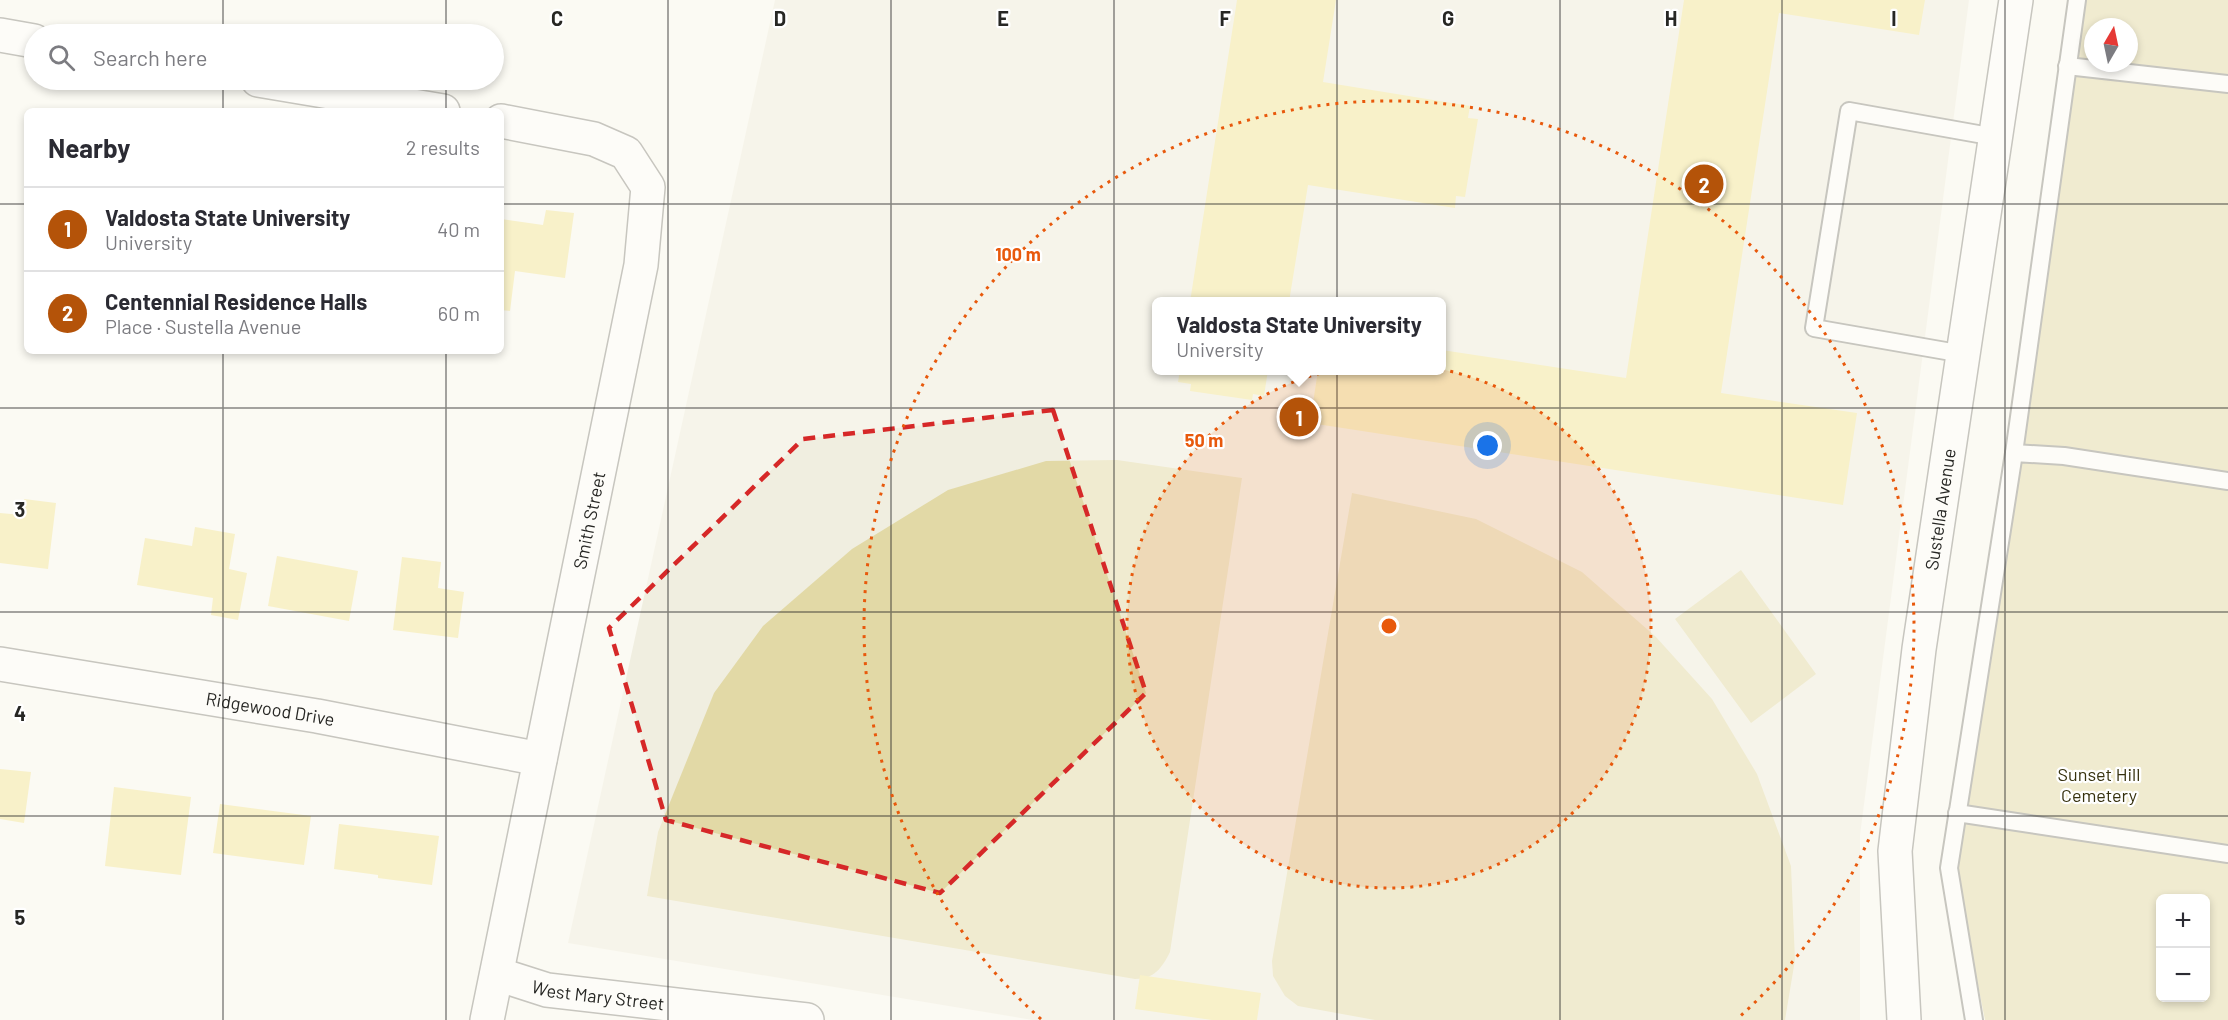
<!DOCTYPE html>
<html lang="en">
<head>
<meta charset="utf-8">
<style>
	:root { --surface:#fff; --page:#f2f2f3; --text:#2b2b33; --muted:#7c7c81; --line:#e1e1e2; --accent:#b45309 }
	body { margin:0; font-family:Barlow,sans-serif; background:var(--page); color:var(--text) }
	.controls { position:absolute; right:18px; bottom:18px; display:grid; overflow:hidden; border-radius:9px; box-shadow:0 3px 9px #0003 }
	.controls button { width:54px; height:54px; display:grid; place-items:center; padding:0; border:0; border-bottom:2px solid var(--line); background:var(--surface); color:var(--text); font:30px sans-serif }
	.compass { position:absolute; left:2084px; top:18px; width:54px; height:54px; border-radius:50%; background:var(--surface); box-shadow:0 3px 9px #0003; rotate:9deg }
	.you { position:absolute; left:1488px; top:446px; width:21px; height:21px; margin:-15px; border:4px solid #fff; border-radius:50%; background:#1a73e8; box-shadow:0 0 0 9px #1a73e833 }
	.badge { display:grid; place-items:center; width:39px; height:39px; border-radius:50%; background:var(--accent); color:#fff; font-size:20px; font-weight:700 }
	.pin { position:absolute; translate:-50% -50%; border:3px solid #fff; box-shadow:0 2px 6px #0006 }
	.popup { position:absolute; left:1152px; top:297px; width:294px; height:78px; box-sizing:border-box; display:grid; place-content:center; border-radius:9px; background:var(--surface); filter:drop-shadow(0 2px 4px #0005); font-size:20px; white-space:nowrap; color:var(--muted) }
	.popup b { font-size:22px; color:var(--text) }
	.popup::after { content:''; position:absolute; left:50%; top:100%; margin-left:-12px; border:12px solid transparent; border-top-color:var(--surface) }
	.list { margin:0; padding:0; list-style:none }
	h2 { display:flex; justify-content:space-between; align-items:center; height:78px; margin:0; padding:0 24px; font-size:26px }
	h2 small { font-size:20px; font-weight:400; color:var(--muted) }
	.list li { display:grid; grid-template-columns:39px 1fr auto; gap:18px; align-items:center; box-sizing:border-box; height:84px; padding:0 24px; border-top:2px solid var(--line) }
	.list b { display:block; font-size:22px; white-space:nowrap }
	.list p { margin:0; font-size:20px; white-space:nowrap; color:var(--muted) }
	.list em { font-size:20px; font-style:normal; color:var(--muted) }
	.icon { flex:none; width:33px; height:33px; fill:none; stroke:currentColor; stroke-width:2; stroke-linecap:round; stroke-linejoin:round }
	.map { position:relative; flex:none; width:2228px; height:1020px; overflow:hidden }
	.search { position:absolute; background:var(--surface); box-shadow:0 3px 9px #0003; left:24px; top:24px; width:480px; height:66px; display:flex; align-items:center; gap:15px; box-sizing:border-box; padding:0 21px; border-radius:33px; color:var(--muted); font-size:22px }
	.panel { position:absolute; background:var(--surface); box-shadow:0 3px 9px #0003; left:24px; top:108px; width:480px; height:246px; border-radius:9px }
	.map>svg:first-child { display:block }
	.built { fill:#f0eee0; fill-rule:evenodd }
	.green { fill:#e2d9a6; fill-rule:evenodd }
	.building { fill:#f3e698 }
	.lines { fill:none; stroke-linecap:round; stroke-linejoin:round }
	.service-casing { stroke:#888781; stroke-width:20 }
	.minor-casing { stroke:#888781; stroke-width:36 }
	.service { stroke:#fff; stroke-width:16 }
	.minor { stroke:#fff; stroke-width:33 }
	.marked { fill:none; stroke:#d62828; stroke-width:4.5; stroke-dasharray:12 8; stroke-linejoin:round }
	.grid { fill:none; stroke:#272724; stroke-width:1.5; stroke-opacity:0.55 }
	.ring { fill:none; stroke:#e8590c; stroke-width:3; stroke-dasharray:3 6 }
	.labels { text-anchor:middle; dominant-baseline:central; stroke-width:4.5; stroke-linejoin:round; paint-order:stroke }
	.street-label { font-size:18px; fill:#272724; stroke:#fff }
	.park-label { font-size:18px; fill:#36310e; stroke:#fff }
	.grid-label { font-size:20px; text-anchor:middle; font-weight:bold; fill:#272724; stroke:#fff; stroke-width:4.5; stroke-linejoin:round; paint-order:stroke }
	.centre { fill:#e8590c; stroke:#fff; stroke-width:3 }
	.ring-label { font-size:18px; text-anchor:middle; font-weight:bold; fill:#e8590c; stroke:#fff; stroke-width:4.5; stroke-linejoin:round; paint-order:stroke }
</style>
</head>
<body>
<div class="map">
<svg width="2228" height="1020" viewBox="0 0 2228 1020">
	<rect width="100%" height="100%" fill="#fbfaf3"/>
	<!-- built -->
	<path class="built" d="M775,0H1969L1860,835V1020H1033L568,943ZM1156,302H1442V370H1156Z"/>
	<!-- green -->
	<g class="green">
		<path d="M2079,0H2228V1020H1985L1956,875ZM2093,27H2129V63H2093ZM2160,898H2206V998H2160Z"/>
		<path d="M1117,460L1242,478L1170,952C1162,968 1154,979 1135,979L647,896L658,832L714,693L763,626L852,549L948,490L1046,461Z"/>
		<path d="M1352,493L1476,519L1582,572L1656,637L1712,699L1757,774L1791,866L1795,960L1785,1020H1375L1298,1006L1285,996L1273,976L1272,961Z"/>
		<path d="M1741,570L1816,674L1751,723L1675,619Z"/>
	</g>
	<!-- building -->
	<g class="building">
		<path d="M1237,0H1336L1323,82L1470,106L1468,118L1478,119L1465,197L1456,196L1455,208L1308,185L1289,302H1190Z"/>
		<path d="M1684,0H1925L1919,35L1779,13L1721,393L1857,413L1843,505L1310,423L1318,370H1442V350L1626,378Z"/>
		<path d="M546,210L574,213L565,278L515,271L510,311L501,310V219L543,225Z"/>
		<path d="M1180,370H1268L1264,396L1253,394L1252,400L1190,391L1191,384L1178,382Z"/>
		<path d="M24,499L56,503L48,569L0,563V513L22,515Z"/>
		<path d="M195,527L235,534L229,569L247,573L238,620L211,615L213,598L137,585L145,538L192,546Z"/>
		<path d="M277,556L358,571L349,621L268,606Z"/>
		<path d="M402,557L441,562L438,588L464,592L458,638L393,630Z"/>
		<path d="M0,769L31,772L24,823L0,819Z"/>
		<path d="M114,787L191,797L181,875L105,866Z"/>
		<path d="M220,804L311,816L304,865L213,853Z"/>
		<path d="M339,824L439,836L432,885L378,878V875L334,869Z"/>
		<path d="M1140,975L1261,993L1257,1020H1212L1135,1009Z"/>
	</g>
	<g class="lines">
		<defs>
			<g id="service">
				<path d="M2067,66L2228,84"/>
				<path d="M1963,354L1814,328L1849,111L1995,137"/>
				<path d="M2014,453L2077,0"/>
				<path d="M1957,813L2228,854"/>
				<path d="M1974,1020L1949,868L2014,453L2064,456L2228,481"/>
			</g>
			<g id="minor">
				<path d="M0,35L34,41"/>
				<path d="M258,80L443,111"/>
				<path id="s1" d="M0,664L317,716L540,759"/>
				<path id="s2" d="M497,974L547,990L807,1020"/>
				<path id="s3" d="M487,1020L641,265L648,187L626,153L594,139L501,121"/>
				<path id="s4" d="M1904,1020L1895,851L1919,649L2016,0"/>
			</g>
		</defs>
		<!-- service casing -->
		<use href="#service" class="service-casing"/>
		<!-- minor casing -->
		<use href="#minor" class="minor-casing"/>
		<!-- service -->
		<use href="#service" class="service"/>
		<!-- minor -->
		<use href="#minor" class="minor"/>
	</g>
	<!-- marked area -->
	<path d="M0 0H2228V1020H0ZM1053,410L1146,693L940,893L666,820L609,628L803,439Z" fill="#fbfaf3" fill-opacity=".55" fill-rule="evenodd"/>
	<path class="marked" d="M1053,410L1146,693L940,893L666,820L609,628L803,439Z"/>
	<!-- grid -->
	<path class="grid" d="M223,0V34M446,0V34M668,0V1020M891,0V1020M1114,0V1020M1337,0V1020M1560,0V1020M1782,0V1020M2005,0V1020M223,80V111M446,80V111M0,204H27M501,204H2228M223,351V1020M446,351V1020M0,408H2228M0,612H2228M0,816H2228"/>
	<!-- distance rings -->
	<circle cx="1389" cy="626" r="262" fill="#e8590c" fill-opacity=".12"/>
	<g class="ring">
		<circle cx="1389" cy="626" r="262"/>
		<path d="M1041 1019A525 525 0 1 1 1737 1019"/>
	</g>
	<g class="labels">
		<!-- street labels -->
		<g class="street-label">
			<text stroke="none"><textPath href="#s4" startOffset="514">Sustella Avenue</textPath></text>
			<text stroke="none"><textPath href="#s3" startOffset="510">Smith Street</textPath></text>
			<text stroke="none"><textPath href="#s1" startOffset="274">Ridgewood Drive</textPath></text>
			<text stroke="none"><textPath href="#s2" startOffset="104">West Mary Street</textPath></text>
		</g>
		<!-- park labels -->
		<g class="park-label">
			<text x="2099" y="774">Sunset Hill<tspan x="2099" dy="21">Cemetery</tspan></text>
		</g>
	</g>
	<g class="grid-label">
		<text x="557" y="26">C</text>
		<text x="780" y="26">D</text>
		<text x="1003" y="26">E</text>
		<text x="1225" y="26">F</text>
		<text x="1448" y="26">G</text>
		<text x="1671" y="26">H</text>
		<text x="1894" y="26">I</text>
		<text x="20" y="517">3</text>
		<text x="20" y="721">4</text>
		<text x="20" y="925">5</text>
	</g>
	<circle cx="1389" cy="626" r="9" class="centre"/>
	<g class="ring-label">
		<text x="1018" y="261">100 m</text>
		<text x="1204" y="447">50 m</text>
	</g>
</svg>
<div class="controls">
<button>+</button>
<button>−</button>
</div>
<svg class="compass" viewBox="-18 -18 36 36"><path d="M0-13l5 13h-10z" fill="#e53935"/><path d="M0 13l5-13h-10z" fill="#7c7c81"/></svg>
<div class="you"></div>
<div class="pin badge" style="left:1299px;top:417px">1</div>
<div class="popup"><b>Valdosta State University</b>University</div>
<div class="pin badge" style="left:1704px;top:184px">2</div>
<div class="search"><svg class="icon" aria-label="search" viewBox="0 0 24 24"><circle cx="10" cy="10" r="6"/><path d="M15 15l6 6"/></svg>Search here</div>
<section class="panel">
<h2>Nearby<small>2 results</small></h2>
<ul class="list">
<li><span class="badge">1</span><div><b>Valdosta State University</b><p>University</p></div><em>40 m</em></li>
<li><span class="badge">2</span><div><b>Centennial Residence Halls</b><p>Place · Sustella Avenue</p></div><em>60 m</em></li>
</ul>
</section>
</div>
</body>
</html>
